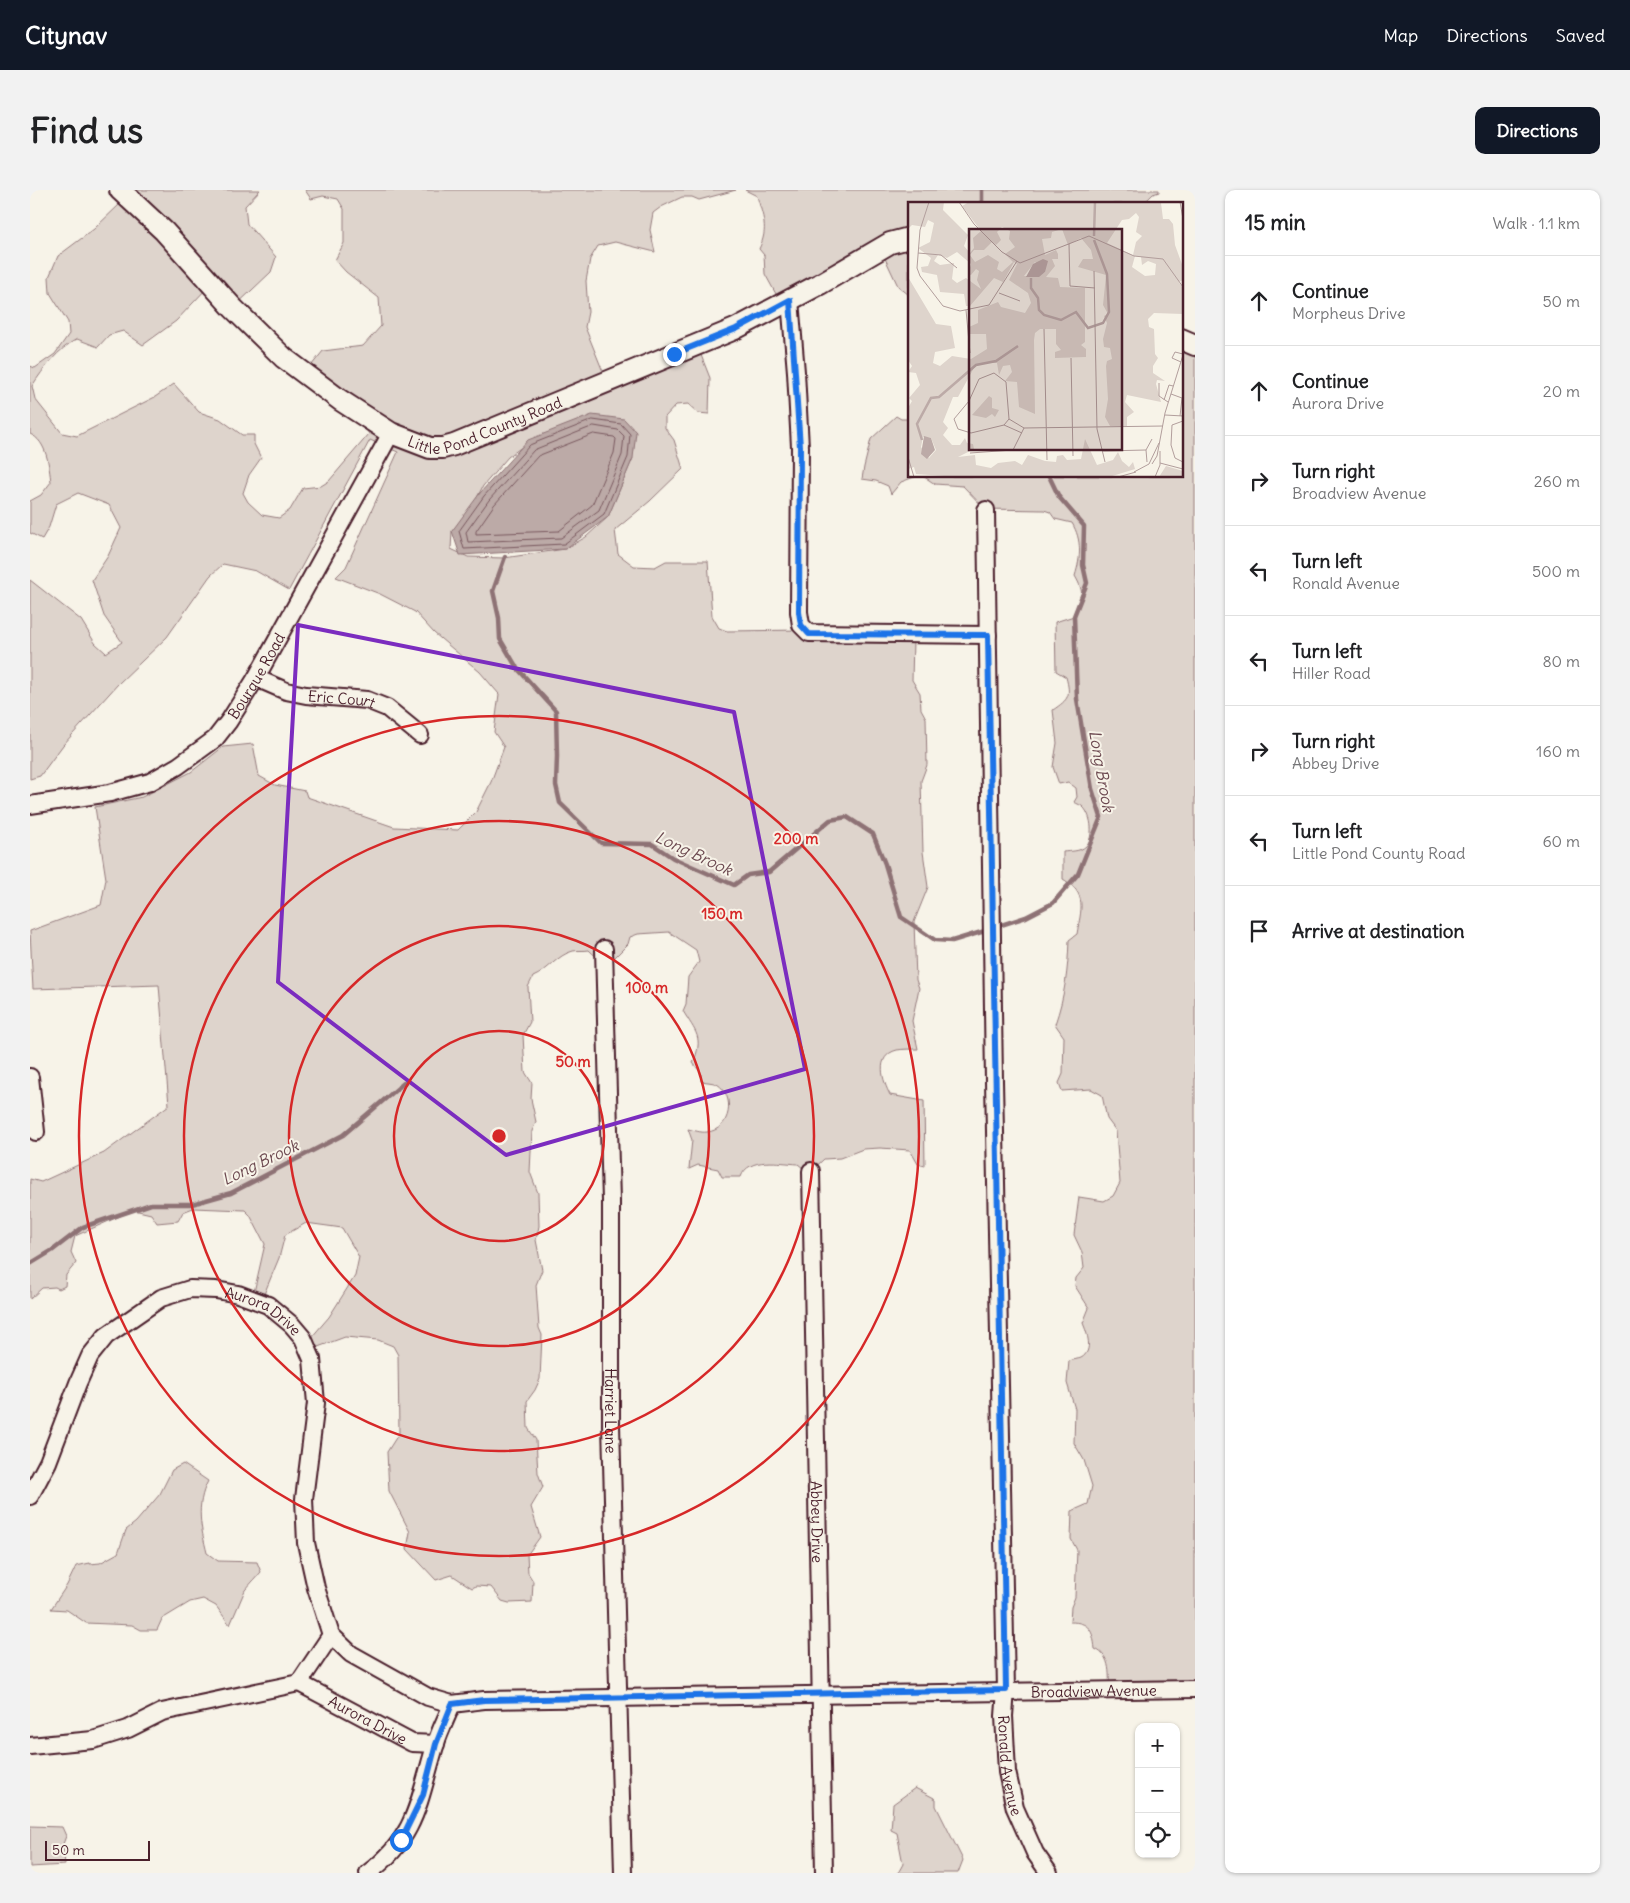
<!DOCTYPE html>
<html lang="en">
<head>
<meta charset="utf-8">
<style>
	:root { --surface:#fff; --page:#f2f2f2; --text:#202124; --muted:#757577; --line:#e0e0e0; --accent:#111827 }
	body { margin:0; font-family:Delius,sans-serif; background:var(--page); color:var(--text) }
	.controls { position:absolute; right:15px; bottom:15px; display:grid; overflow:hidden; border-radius:10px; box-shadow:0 1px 4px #0004 }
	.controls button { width:45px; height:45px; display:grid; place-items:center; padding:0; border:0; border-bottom:1px solid var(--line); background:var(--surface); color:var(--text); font:25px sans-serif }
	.scale { position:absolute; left:15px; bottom:12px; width:105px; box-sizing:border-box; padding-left:5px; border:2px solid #4a1f2b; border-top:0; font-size:14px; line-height:18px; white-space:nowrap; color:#4a1f2b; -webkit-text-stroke:4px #f7f3e8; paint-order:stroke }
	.stop { position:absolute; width:15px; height:15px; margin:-11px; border:4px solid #1a73e8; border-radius:50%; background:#fff }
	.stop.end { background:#1a73e8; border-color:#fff; box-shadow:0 1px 5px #0008 }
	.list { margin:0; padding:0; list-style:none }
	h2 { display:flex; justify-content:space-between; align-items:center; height:65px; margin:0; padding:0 20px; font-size:21px }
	h2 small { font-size:16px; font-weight:400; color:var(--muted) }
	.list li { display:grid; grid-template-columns:32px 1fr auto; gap:15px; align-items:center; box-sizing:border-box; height:90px; padding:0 20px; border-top:1px solid var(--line) }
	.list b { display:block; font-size:19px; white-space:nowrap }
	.list p { margin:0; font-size:16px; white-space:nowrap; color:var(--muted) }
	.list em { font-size:16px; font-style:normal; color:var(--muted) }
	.icon { flex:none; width:28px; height:28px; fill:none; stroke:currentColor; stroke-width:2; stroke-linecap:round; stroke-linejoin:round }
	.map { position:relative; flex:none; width:1165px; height:1683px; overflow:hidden; border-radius:10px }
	header { display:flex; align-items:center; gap:30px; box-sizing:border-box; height:70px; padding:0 25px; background:var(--accent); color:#fff }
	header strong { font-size:24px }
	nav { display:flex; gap:28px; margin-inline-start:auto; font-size:18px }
	.intro { display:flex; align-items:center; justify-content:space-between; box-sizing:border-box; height:120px; padding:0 30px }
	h1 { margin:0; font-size:35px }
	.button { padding:12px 22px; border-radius:10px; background:var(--accent); color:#fff; font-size:18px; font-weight:700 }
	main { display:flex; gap:30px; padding:0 30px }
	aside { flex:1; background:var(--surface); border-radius:10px; box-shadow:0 1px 4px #0004 }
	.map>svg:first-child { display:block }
	.green { fill:#ded4cc; stroke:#947a7c; fill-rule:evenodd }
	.water { fill:#bcaaa7; stroke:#8e7275 }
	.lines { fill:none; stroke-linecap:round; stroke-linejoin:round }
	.shore { stroke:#78575d; stroke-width:1 }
	.stream { stroke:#8e7275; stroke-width:4.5 }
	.minor-casing { stroke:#4a1f2b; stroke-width:20 }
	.tertiary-casing { stroke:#4a1f2b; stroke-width:24 }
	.minor { stroke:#f7f3e8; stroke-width:16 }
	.tertiary { stroke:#f7f3e8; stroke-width:20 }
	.route { stroke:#1a73e8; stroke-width:6 }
	.marked { fill:none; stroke:#7b2cbf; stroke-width:4; stroke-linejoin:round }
	.ring { fill:none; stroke:#d62828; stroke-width:2.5 }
	.labels { text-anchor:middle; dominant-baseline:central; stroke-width:4; stroke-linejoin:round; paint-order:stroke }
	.street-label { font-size:15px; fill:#4a1f2b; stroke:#f7f3e8 }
	.water-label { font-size:16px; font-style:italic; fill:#6c4950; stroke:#f7f3e8 }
	.inset-river { fill:none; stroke:#bcaaa7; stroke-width:2.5 }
	.inset-road { fill:none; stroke:#b29e9c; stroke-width:1 }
	.view { fill:#4a1f2b; fill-opacity:0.15; stroke:#4a1f2b; stroke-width:2.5 }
	.inset-edge { fill:none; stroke:#4a1f2b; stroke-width:2.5 }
	.centre { fill:#d62828; stroke:#f7f3e8; stroke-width:2.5 }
	.ring-label { font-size:15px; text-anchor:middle; font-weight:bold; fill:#d62828; stroke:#f7f3e8; stroke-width:4; stroke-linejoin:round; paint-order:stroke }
</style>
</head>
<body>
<header>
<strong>Citynav</strong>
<nav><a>Map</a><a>Directions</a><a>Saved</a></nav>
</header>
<div class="intro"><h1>Find us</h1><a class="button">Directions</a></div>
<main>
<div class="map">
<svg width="1165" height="1683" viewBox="0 0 1165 1683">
	<rect width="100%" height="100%" fill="#f7f3e8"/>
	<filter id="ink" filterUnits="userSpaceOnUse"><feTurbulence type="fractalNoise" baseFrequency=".02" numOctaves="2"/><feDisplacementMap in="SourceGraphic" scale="10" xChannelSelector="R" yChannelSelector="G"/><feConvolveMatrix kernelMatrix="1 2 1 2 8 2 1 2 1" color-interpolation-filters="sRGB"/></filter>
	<g filter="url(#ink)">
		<!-- green -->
		<g class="green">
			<path d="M83,0H230L215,16L217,34L246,67L241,82L202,119L178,97L146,131L113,155L93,141L79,145L68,157L47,149C28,159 14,178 2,196L5,209L32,243L47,246L125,207L144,194L169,222L190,229L212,245H224V254L231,268L219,285L213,303L218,312L232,325L249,328L260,320L273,298L291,296L299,291L339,244L325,225L273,186L293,161L333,156L351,136L349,108L316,82L305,70L314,53V19L308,9L293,6L281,9L275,0H706L669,10L662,7H652L631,17L623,23L620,40L625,62L585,52L568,56L560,69L556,91L558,122L555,137L578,194L669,160L680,188L679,224L668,223L658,214L646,215L635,227V238L644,250L653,279L620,311L585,340L588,364L604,376L625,377L636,371H678L682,426L689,438L697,441L774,440L883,450L882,490L890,503L891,519L896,528L897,575L891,591L893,662L898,697L884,732L886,790L889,798L882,831L888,859C881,859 873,859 867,860C844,866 853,891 860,905L894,911L895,976L888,974L880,960L850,958L833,959L810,968L794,969L779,983L768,974C751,973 718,966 711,987H692L688,979L668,975L659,979L662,950L658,939C663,940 671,943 677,942C701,940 706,906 687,894C682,892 676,892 671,891V883L663,873C674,847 666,843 653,821L656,814L658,787L669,772L666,760L639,742L608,744L600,747L598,754L576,776L559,760C554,761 548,760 543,761C527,765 518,781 503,787L498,797L500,832L493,845L495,882L502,893L501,909L506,932L502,941L500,982L508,1003L509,1036L506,1050L512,1080L506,1095L509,1138L512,1145L510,1189L505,1200L497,1211L498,1238L506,1250L508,1283L513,1297L501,1317L510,1347L497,1365L498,1383L503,1391L502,1412L479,1413L472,1411L461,1397L446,1396L442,1398L422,1385L406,1390L377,1359L380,1342L359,1301L357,1262L369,1243L368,1165L363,1156L348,1150L315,1147L277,1161L274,1156L299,1127L325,1086L329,1067L312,1038L276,1033L255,1045L249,1068L230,1114L222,1111L235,1054L220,1025L215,1020L163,1018L153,1022L148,1031L127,1033L121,1024L104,1020L45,1046L41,1062L46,1073L36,1085L35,1096L29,1099L25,1097L12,1098L0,1109V989L11,992L74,963L139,915L129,795L3,799L0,741L71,715L76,689L65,617L112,607L161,582L193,557L223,554L229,586L245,595L275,601L277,607L364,637L428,640L446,622L461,592L474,557L464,542L469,504L450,482L404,443L385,422L350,404L306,387L316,377L368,262L340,250L259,400L226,381L193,374L180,386L137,447L88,494L33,555L10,586L0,589V390L51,430L65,453L76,463L92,452L74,426L62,390L78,366L91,338L79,315L48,303L26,314L19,337L12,349L0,343V311L11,305L21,292C19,276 17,251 0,244V176L5,178L25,164L39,144L38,132L20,103L19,87L28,66L64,39L92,12ZM500,251L603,268L578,327L556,347L535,359L474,368L438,367L421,359L422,341L439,323L453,296L478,267Z"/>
			<path d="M715,0H1129V2L1123,4L1113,14H879V105L868,96L853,64L752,115L735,84L734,65L729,59C739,38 733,27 727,6Z"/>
			<path d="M1151,154L1165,160V1503L1079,1502C1079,1487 1082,1466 1065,1459C1063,1440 1059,1432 1040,1432L1041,1417L1045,1407L1047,1360L1041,1349L1042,1321L1058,1314L1062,1296L1054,1270L1044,1253L1045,1219L1037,1193L1039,1171C1042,1170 1048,1169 1051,1168C1064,1161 1057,1143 1053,1133L1059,1118L1045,1096L1046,1088L1054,1078L1052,1062L1044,1045L1049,1007L1074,1011L1083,1006L1090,993L1086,941L1077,929L1072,905L1061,899L1032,901L1029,893L1033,884L1034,847L1025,834C1035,805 1038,780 1039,750L1047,744C1051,719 1058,704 1033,689V662C1040,661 1050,662 1056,656C1064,647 1062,627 1054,618C1052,615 1047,614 1044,612L1047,607L1046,598L1038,592L1029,594L1023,577L1027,553L1023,520C1039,509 1041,506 1036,487L1026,481L1025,432L1044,426C1053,410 1055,403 1045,386C1051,367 1052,350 1042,333L1025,329L1020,322L1014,320L955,319L933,296L905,294L893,286H1151Z"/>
			<path d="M866,226L871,229H879V286H887L871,292L861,304L858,296L846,291L832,289L834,277L841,249Z"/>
			<path d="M153,1274L178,1291C165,1316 171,1338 177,1363L188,1371L227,1372L231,1382L215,1400L200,1435L186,1416L173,1409L160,1412L132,1429L127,1440H111L102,1435L56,1433L37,1420L21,1419L37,1395L46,1376L60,1373V1374L70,1373L88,1363L96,1340L106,1332L130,1304L142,1280Z"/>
			<path d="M885,1598L906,1609V1616L933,1670L928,1683H868L873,1674L867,1643L861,1640L863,1614Z"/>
			<path d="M0,1636L32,1637L36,1646L33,1654L35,1675L0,1677Z"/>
		</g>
		<!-- water -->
		<path class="water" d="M562,225L594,229L606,242L603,268L578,327L535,359L430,365L422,341L450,303L498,250Z"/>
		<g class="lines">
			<!-- shore -->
			<g class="shore">
				<path d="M563,230L591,234L600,244L598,267L574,324L534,354L434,359L429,341L454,306L500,255Z"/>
				<path d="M564,236L588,240L594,246L592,265L569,320L531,348L438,352L436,342L459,310L504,260Z"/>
				<path d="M564,244L584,247L586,249L584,263L562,315L529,341L446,344V341L464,315L508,266Z"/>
			</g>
			<!-- stream -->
			<g class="stream">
				<path d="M952,14V0"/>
				<path d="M475,367L463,401L469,428L470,449L487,478L526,521L527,566L526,595L530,613L571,653L622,654L643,668L704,695L718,685L739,682L800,630L817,627L843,644L855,674L871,727L905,750L922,751L958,740"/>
				<path d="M965,737L996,727L1023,713L1048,684L1071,627L1062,599L1047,509L1044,426L1057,393L1053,375L1054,336L1029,307L1019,286"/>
				<path d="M0,1074L23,1060L53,1037L121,1014H162L201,1003L313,945L375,892"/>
			</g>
			<defs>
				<g id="minor">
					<path d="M760,110L766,182L770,257L769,422L771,435L779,443L958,445"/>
					<path id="s1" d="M956,320L964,891L976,1500L974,1526L977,1582L985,1618L1005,1663L1019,1683"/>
					<path id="s2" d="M226,488L256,501L276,505L337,510L357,518L390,545"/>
					<path id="s3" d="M0,615L80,603L120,592L148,576L185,549L199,531L226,488L361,243"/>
					<path id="s4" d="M574,759L581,1011V1235L593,1683"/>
					<path d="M0,887L6,942"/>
					<path id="s5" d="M781,981L794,1683"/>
					<path id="s6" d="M0,1306L18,1272L48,1193L60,1166L76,1146L131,1108L160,1099L186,1100L208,1104L238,1115L262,1135L273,1148L282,1169L286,1213L274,1309L276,1353L286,1398L301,1445L321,1464L398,1507L422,1514L454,1510L1165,1499"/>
					<path id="s7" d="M269,1493L382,1553L406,1554"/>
					<path d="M0,1556L63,1550L98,1539L132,1522L269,1493L301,1445"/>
					<path d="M338,1683C388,1647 389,1607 406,1553C410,1540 417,1527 422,1514"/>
				</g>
				<g id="tertiary">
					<path id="s8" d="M90,0L134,41L203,118L254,168L310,210L361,243L400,258H413L424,255L705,139L790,94L860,53L879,48"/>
					<path d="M1151,149L1165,155"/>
				</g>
			</defs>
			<!-- minor casing -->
			<use href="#minor" class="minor-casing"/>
			<!-- tertiary casing -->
			<use href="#tertiary" class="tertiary-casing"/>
			<!-- minor -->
			<use href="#minor" class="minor"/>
			<!-- tertiary -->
			<use href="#tertiary" class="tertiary"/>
		</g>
	</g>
	<g class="lines" filter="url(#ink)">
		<!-- route -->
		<path class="route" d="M371,1650L393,1605L406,1554L422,1514L454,1510L976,1500L958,445L779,444L771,435L769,422L770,257L760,110L706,139L644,164"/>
	</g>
	<!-- marked area -->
	<path class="marked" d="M268,435L704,522L775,879L476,965L248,792Z"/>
	<!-- distance rings -->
	<g class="ring">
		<circle cx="469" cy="946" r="105"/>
		<circle cx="469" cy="946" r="210"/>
		<circle cx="469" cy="946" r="315"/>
		<circle cx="469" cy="946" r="420"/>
	</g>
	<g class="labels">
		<!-- street labels -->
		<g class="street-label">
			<text stroke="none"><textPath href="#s8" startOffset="466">Little Pond County Road</textPath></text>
			<text stroke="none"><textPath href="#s3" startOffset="276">Bourque Road</textPath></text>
			<text stroke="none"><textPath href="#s2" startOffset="89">Eric Court</textPath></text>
			<text stroke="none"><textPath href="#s6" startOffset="354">Aurora Drive</textPath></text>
			<text stroke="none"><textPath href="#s4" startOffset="462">Harriet Lane</textPath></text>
			<text stroke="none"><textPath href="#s5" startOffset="351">Abbey Drive</textPath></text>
			<text stroke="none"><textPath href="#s6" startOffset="1490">Broadview Avenue</textPath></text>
			<text stroke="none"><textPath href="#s7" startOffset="78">Aurora Drive</textPath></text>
			<text stroke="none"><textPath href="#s1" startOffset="1256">Ronald Avenue</textPath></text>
		</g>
		<!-- water labels -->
		<g class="water-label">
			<text transform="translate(1072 581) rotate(80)">Long Brook</text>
			<text transform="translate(664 663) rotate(25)">Long Brook</text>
			<text transform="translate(230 972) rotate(-26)">Long Brook</text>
		</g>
	</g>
	<!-- overview -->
	<g transform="translate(878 12)">
		<rect width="275" height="275" fill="#f7f3e8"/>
		<path d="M0,0H36L35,8L60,33L56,44L62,51L66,46L65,36L73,29L54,4L61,0L253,1L255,17H261L265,22L267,43L275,65V78L271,80L275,86V112L246,111L240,117L241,125L246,127L247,152L250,156L245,164V171L257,179L249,178L248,182L253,200L219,193L217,200L226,210L219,215V224H202L197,215L200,197L198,164L199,159L204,157L202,146L196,145L195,137L199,121L196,114L200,112L195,103L198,73L170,65L175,57H185L183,48L173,36L160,43L154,27L144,30L143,36L134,37L137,53L148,48L150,52V57H144L147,64L138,75L150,76L152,85L177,86V140L173,143L178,147V155L147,156V150L153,148L148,142V127H132L127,131L126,138L127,212L111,205L109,180L97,179L104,170L102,163L95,164L91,173L89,161H75L67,164L50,195H45L35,220L40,226L35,233L44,243H52L57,236L59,241L65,242L66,247L50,255L67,253L68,263L83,266L90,261L107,259L114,263L120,253L137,259L148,260L149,254L155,253L159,258L173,257L177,237L189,263L205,258L210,250L214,259L221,265L225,260L227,267L201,275H50L8,272L6,265L0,267V206L4,199L1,196L12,183L8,171L0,170L4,164L0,158V75L28,122L43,124L47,146L27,150L25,161L32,164L44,154L63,157L79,147L78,132H62L61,125L70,121V108L90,100L93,105L117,111L123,101L120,91L101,78L109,62L106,60L95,80L86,76L62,104H58L56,92L32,90L29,73L14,70L13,65L20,64L23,56L10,46L22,40L26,21L20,18L17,25L4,23L0,27ZM228,11L231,15L228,30L234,34L228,40L225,53L199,41L214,18L221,17ZM94,25L102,29L101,37L107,45L97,52L105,60L94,70L89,67L91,60L80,53L67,60L62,53L66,48H76L84,40L88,43L93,38L89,30ZM49,50L63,62L60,72L63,73L68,67L71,69L69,78L73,87L58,76L49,81L44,77L46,61L32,63L26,59L30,53L39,56ZM227,54L233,55L234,63L240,59L248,62L247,73L237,74L224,65ZM127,60L137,70L131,74H116ZM15,235L23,236L28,248L21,256L13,245ZM81,194L84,196V206L91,208L87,215L84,212L78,216L64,213ZM258,264L275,269V275H251Z" fill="#ded4cc" fill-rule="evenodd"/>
		<path d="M135,57L140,59L137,70L131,75H118L125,62ZM16,234L23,236L27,248L19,257L13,252Z" fill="#bcaaa7"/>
		<path class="inset-river" d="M186,34L187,0M123,76V86L130,96L131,108L136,113L153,118L168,110L180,126L195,121L201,110L199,72L186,38M14,238L9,222L23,196L31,195L68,163L88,159L110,144"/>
		<path class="inset-road" d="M21,0L12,28L9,66L12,74L35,104L52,109L81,103L109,59M51,0L66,22L94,50L112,61L181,34L226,54L255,57L275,85M272,0L275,17M161,42L162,84L187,86M10,51L33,53L49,66M186,69L189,227L197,260M91,91L112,99M58,108L62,151M136,127L139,258M163,156L165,254M273,160L264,156L267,150L275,152M251,181V194L260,200M263,192L274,196L272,214M256,198L261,183L265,184M257,213L275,214M101,217L96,223L63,231L50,227L46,217L61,199L71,177L86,171L98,180L101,217L116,226L255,224M275,219L264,223L263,243L267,256L275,260M96,223L114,231M195,249L238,248M62,251L105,248L116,226M0,255L6,275M239,260L238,248L244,237M252,261L275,267M244,262L249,254L257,211L275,153M226,270L241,262L251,241M210,275L228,270M247,275L252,263V249"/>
		<path class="view" d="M61,27H214V248H61Z"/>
		<rect width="275" height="275" class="inset-edge"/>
	</g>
	<circle cx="469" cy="946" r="8" class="centre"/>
	<g class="ring-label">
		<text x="766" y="654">200 m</text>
		<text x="692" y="729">150 m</text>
		<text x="617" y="803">100 m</text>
		<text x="543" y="877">50 m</text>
	</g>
</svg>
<div class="controls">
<button>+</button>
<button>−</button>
<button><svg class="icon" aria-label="locate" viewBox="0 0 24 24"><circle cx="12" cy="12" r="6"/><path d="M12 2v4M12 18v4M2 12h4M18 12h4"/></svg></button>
</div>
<div class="scale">50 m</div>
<div class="stop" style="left:371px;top:1650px"></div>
<div class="stop end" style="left:644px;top:164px"></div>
</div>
<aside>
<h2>15 min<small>Walk · 1.1 km</small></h2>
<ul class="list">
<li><svg class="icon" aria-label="ahead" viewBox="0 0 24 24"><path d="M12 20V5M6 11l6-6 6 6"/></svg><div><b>Continue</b><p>Morpheus Drive</p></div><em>50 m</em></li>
<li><svg class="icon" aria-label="ahead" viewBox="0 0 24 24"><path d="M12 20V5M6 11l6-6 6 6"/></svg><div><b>Continue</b><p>Aurora Drive</p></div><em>20 m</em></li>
<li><svg class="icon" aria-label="right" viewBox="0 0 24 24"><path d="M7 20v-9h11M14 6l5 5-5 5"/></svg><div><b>Turn right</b><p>Broadview Avenue</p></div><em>260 m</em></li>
<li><svg class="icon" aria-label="left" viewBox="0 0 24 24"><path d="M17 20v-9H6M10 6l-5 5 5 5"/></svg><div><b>Turn left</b><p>Ronald Avenue</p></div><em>500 m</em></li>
<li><svg class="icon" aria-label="left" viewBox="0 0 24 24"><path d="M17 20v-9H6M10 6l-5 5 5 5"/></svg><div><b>Turn left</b><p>Hiller Road</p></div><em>80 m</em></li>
<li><svg class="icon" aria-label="right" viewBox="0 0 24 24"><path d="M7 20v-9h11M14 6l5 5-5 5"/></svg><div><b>Turn right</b><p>Abbey Drive</p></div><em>160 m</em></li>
<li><svg class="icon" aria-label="left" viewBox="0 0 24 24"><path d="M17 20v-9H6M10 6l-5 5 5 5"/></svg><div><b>Turn left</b><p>Little Pond County Road</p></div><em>60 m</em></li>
<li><svg class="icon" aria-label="arrive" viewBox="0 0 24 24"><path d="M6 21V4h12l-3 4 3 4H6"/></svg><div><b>Arrive at destination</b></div></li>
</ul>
</aside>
</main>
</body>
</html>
